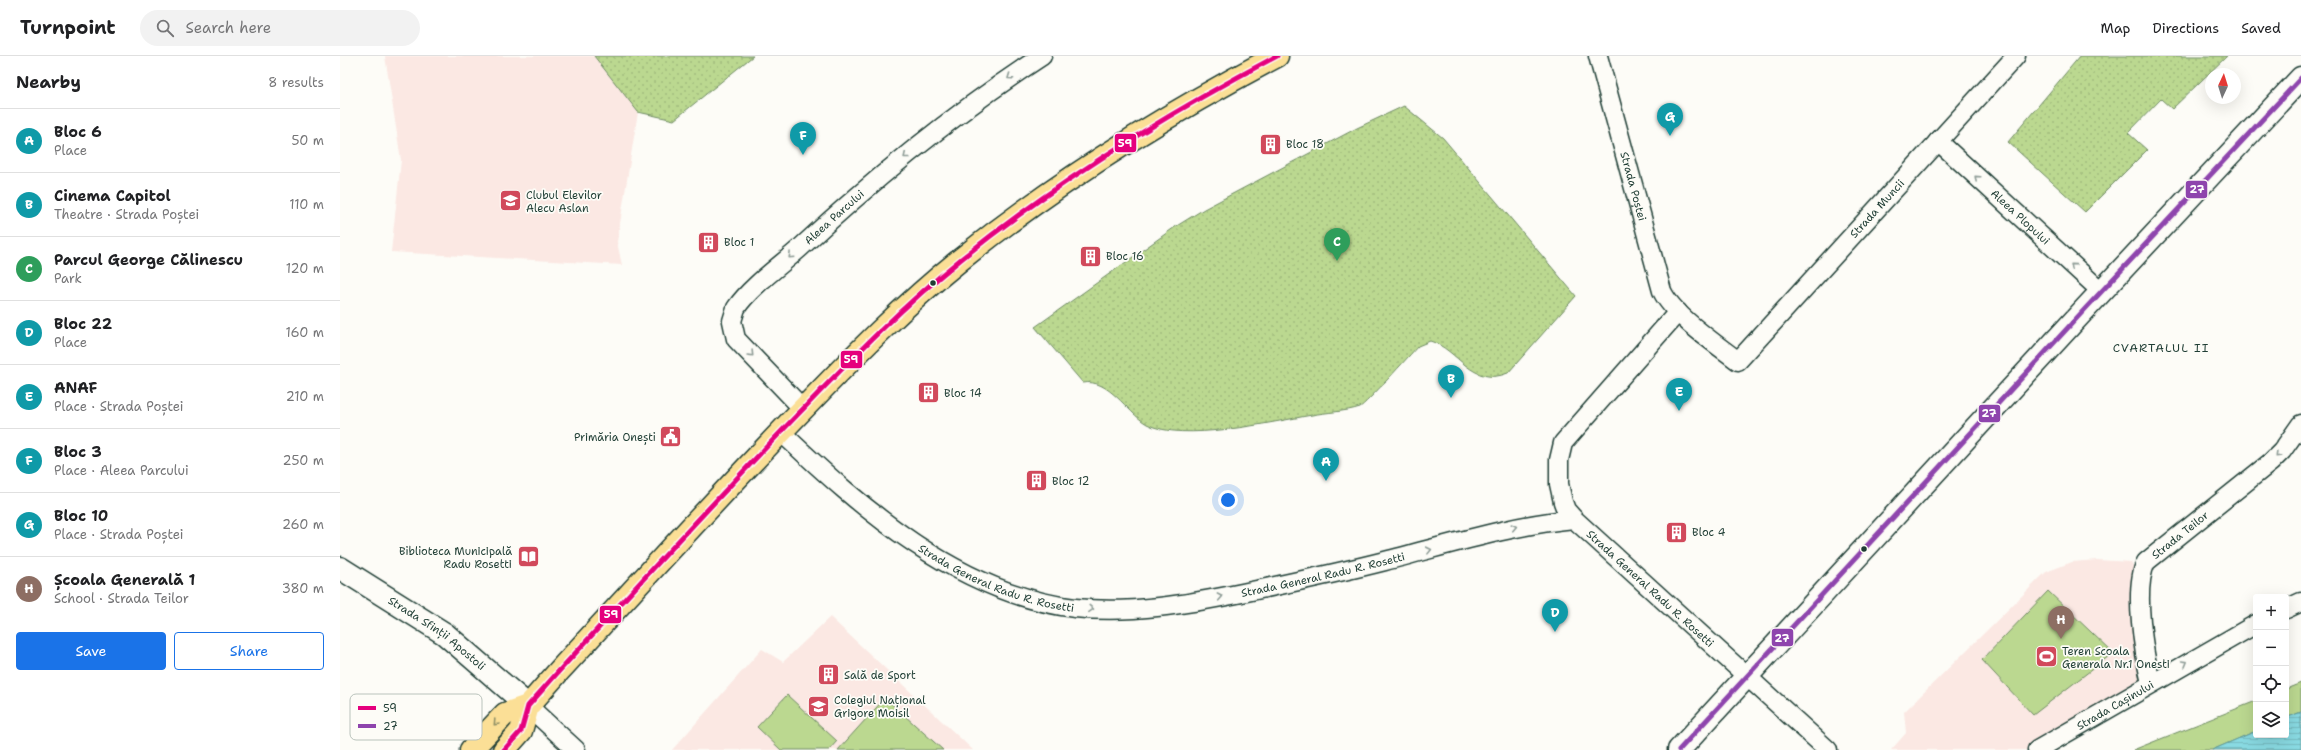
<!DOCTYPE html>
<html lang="en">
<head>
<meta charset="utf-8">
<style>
	:root { --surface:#fff; --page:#f2f2f2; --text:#202124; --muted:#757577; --line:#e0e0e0; --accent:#1a73e8 }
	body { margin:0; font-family:"Shantell Sans",sans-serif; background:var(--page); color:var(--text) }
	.controls { position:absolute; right:12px; bottom:12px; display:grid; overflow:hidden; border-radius:4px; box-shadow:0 4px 16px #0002 }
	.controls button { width:36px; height:36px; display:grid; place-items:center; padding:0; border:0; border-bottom:1px solid var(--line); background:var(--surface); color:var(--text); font:20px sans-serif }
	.compass { position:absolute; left:1865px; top:12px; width:36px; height:36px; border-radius:50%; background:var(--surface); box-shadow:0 4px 16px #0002; rotate:4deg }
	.you { position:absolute; left:888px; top:444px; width:14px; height:14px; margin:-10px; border:3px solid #fff; border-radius:50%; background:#1a73e8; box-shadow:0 0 0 6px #1a73e833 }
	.badge { display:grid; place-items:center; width:26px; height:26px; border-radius:50%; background:var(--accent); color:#fff; font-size:13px; font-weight:700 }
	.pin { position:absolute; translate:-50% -33px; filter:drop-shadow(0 1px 2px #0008) }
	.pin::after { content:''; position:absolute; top:21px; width:14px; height:12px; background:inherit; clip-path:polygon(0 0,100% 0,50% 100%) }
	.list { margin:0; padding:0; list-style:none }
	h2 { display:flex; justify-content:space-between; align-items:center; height:52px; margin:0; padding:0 16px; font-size:17px }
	h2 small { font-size:13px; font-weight:400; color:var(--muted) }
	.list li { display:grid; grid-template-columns:26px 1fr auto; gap:12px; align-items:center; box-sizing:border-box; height:64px; padding:0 16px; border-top:1px solid var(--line) }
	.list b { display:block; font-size:15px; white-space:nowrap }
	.list p { margin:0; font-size:13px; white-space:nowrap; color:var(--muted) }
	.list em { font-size:13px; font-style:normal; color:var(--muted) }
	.actions { display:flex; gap:8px; padding:12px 16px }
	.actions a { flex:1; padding:9px 0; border:1px solid var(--accent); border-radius:4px; text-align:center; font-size:14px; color:var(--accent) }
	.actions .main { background:var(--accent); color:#fff }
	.icon { flex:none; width:22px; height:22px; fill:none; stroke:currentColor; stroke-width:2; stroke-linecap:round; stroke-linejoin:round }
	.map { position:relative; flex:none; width:1961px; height:694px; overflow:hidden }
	header { display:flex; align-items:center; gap:24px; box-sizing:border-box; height:56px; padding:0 20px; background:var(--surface); border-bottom:1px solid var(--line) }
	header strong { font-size:19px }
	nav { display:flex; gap:22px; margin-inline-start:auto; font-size:14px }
	.search { width:280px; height:36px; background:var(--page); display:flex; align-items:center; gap:10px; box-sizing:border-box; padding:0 14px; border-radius:22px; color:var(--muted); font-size:15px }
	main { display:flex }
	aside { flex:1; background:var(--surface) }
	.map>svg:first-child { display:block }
	.built { fill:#fbe8e3 }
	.grass { fill:#bbd890; stroke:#6d8a62 }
	.park { fill:url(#park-dots); stroke:#6d8a62 }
	.water { fill:url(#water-rules); stroke:#5f9b9c }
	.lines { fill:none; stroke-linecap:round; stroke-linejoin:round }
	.street-casing { stroke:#1f3d34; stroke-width:21 }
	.secondary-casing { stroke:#1f3d34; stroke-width:25 }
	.primary-casing { stroke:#1f3d34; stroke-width:25 }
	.street { stroke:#fdfcf7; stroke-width:18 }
	.secondary { stroke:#fdfcf7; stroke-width:22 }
	.primary { stroke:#fbdf96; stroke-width:22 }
	.bus-1-casing { stroke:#fdfcf7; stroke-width:8 }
	.bus-2-casing { stroke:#fdfcf7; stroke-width:8 }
	.bus-1 { stroke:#e5007d; stroke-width:5 }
	.bus-2 { stroke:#8e44ad; stroke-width:5 }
	.oneway { stroke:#8e9c96 }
	.oneway2 { stroke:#8d8e65 }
	.bus-dot { fill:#1f3d34; stroke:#fdfcf7; stroke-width:1.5 }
	.labels { text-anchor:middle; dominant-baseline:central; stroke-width:3.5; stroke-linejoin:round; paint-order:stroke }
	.poi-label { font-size:11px; fill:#1f3d34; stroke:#fdfcf7; text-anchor:start }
	.street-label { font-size:11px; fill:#1f3d34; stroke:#fdfcf7 }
	.neighbourhood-label { font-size:12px; letter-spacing:1px; fill:#1f3d34; stroke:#fdfcf7 }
	.key { fill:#fdfcf7; stroke:#bac3bc; stroke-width:1 }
	.key-label { font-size:11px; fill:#1f3d34 }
	.line-badge { stroke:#fdfcf7; stroke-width:1.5 }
	.badge-label { font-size:11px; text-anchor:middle; font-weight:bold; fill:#fff }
</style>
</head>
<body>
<header>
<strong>Turnpoint</strong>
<div class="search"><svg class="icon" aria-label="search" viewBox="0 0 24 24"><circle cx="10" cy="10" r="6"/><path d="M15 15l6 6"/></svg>Search here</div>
<nav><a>Map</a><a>Directions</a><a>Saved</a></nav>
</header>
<main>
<aside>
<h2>Nearby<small>8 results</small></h2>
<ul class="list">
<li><span class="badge" style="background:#0f9aa8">A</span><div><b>Bloc 6</b><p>Place</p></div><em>50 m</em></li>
<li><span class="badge" style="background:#0f9aa8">B</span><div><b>Cinema Capitol</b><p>Theatre · Strada Poștei</p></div><em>110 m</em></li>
<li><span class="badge" style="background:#2e9e5b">C</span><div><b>Parcul George Călinescu</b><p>Park</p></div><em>120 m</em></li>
<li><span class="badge" style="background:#0f9aa8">D</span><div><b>Bloc 22</b><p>Place</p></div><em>160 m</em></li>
<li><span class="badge" style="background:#0f9aa8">E</span><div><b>ANAF</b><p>Place · Strada Poștei</p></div><em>210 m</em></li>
<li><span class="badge" style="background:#0f9aa8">F</span><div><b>Bloc 3</b><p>Place · Aleea Parcului</p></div><em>250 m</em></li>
<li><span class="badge" style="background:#0f9aa8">G</span><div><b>Bloc 10</b><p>Place · Strada Poștei</p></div><em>260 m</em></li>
<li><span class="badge" style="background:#8d6e63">H</span><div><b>Școala Generală 1</b><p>School · Strada Teilor</p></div><em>380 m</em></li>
</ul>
<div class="actions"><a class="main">Save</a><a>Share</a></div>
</aside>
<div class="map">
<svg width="1961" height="694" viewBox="0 0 1961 694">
	<defs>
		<pattern id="park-dots" width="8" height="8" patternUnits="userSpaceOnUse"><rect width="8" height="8" fill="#bbd890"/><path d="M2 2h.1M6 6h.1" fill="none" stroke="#a0ba7d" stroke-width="1.8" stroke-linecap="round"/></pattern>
		<pattern id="water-rules" width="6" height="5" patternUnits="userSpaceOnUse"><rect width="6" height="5" fill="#89dae2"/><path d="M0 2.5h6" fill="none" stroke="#76bcc2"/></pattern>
	</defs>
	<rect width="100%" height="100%" fill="#fdfcf7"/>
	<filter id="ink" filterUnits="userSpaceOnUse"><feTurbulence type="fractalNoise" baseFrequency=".025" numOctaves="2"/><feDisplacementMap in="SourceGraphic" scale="8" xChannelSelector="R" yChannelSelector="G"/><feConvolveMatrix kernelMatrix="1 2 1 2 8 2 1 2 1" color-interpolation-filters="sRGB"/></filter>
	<g filter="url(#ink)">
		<!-- built -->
		<g class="built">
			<path d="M45,0H254L298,56L277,186L282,209L51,196L61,104Z"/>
			<path d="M1757,504L1791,506L1801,523L1811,627L1697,694H1551L1566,677L1564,656L1706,516L1732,506Z"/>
			<path d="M490,561L633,694H332L422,593L443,606Z"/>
		</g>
		<!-- grass -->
		<g class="grass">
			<path d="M1708,535L1773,597L1693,659L1642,604Z"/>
			<path d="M1961,627V656L1946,662V633Z"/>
			<path d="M447,639L497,685L489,694H441L417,671Z"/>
			<path d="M545,642L603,694H498Z"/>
			<path d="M1916,645V675L1872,694H1793Z"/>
		</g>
		<!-- park -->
		<g class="park">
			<path d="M254,0H413L334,64L298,56Z"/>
			<path d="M1740,0H1887L1832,53L1821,43L1788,77L1807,94L1745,156L1668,86Z"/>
			<path d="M1064,50L1103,82L1236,240L1168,317C1132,332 1118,293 1090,285L1078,290C1070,299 1025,349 1020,351C1005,356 987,356 972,359C932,366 841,387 807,368C786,356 769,322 743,327L695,271L835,171L864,153L1017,72Z"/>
		</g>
		<!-- water -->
		<path class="water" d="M1961,656V694H1872L1916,675V679H1946V662Z"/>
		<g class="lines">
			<defs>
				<g id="street">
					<path id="s1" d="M1258,0L1322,235C1333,259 1376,288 1398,305L1676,0"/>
					<path id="s2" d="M1598,85L1762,236"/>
					<path id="s3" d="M1338,256L1223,387L1219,404V428L1223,446L1226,454L1234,463L1488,694"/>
					<path id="s4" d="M463,353L396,283L392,265L396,252C410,231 441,209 460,192C535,122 616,56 702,0"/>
					<path id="s5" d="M441,376C522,453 619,538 735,552C791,558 848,548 902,537C950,527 998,517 1045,505C1108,489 1170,469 1234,463"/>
					<path d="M1946,553L1961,546"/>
					<path id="s6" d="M1811,627C1804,598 1793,533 1806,506L1931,406L1942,395L1961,368"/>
					<path d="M188,650L236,694"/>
					<path id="s7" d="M1697,694L1916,568"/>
				</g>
				<g id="secondary">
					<path id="s8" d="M0,512L105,578L188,650"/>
					<path d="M1339,694L1746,252L1961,22"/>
				</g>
				<g id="primary">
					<path d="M131,694L165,658L188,650"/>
					<path d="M164,694L181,675L188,650L219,615C300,527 380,438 464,352C513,301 564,249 620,204C718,125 825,59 937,0"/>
				</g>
			</defs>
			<!-- street casing -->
			<use href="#street" class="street-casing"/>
			<!-- secondary casing -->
			<use href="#secondary" class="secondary-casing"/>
			<!-- primary casing -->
			<use href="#primary" class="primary-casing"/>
			<!-- street -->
			<use href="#street" class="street"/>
			<!-- secondary -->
			<use href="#secondary" class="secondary"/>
			<!-- primary -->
			<use href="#primary" class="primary"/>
			<defs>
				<path id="bus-1" d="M164,694L181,675L188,650L219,615C300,527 380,438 464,352C513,301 564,249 620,204C718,125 825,59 937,0"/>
				<path id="bus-2" d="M1339,694L1746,252L1961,22"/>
			</defs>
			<!-- bus-1 casing -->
			<use href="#bus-1" class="bus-1-casing"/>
			<!-- bus-2 casing -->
			<use href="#bus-2" class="bus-2-casing"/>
			<!-- bus-1 -->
			<use href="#bus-1" class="bus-1"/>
			<!-- bus-2 -->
			<use href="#bus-2" class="bus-2"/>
		</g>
		<!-- one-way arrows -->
		<defs><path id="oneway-chevron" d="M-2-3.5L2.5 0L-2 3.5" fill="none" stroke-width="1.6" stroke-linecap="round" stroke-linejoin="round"/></defs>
		<g class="oneway">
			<use href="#oneway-chevron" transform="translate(670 21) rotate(145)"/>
			<use href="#oneway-chevron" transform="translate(566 100) rotate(141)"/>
			<use href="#oneway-chevron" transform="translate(1637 122) rotate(-138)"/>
			<use href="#oneway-chevron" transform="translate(451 200) rotate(137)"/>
			<use href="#oneway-chevron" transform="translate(1733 210) rotate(-139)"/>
			<use href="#oneway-chevron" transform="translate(411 298) rotate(46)"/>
			<use href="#oneway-chevron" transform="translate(1938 399) rotate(134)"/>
			<use href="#oneway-chevron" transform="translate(1174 471) rotate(-13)"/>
			<use href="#oneway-chevron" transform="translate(1089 494) rotate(-14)"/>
			<use href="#oneway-chevron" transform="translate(880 541) rotate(-11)"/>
			<use href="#oneway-chevron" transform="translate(751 553) rotate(3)"/>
			<use href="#oneway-chevron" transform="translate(1845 607) rotate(-30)"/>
		</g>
		<use class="oneway2" href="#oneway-chevron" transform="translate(156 667) rotate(133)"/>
	</g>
	<!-- icons -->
	<defs>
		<symbol id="building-square" viewBox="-11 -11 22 22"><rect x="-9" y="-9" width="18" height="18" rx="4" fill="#d1495b" stroke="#fdfcf7"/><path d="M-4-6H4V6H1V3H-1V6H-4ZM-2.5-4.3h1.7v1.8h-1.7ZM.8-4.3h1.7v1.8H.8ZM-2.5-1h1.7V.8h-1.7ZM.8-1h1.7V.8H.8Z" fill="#fff"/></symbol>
		<symbol id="school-square" viewBox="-11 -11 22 22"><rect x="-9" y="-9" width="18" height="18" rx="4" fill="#d1495b" stroke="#fdfcf7"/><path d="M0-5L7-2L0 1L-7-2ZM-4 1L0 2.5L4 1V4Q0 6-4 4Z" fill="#fff"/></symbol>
		<symbol id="civic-square" viewBox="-11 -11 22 22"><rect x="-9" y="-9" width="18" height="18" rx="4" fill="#d1495b" stroke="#fdfcf7"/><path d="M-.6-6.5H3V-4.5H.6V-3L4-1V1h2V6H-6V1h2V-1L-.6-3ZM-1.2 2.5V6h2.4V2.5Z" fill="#fff"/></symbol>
		<symbol id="library-square" viewBox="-11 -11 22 22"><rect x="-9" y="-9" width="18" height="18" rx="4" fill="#d1495b" stroke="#fdfcf7"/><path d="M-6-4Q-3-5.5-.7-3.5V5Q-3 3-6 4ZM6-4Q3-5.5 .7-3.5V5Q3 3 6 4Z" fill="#fff"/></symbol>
		<symbol id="stadium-square" viewBox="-11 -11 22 22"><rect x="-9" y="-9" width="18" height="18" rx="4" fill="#d1495b" stroke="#fdfcf7"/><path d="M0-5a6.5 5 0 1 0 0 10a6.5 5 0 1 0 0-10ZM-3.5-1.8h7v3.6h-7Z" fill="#fff"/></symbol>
	</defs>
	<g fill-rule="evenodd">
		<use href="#building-square" x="918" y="76" width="25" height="25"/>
		<use href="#school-square" x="158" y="132" width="25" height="25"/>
		<use href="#building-square" x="356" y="174" width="25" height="25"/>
		<use href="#building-square" x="738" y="188" width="25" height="25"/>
		<use href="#building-square" x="576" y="324" width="25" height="25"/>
		<use href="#civic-square" x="318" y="368" width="25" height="25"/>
		<use href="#building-square" x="684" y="412" width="25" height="25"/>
		<use href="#building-square" x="1324" y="464" width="25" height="25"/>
		<use href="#library-square" x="176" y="488" width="25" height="25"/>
		<use href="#stadium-square" x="1694" y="588" width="25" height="25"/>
		<use href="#building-square" x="476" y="606" width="25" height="25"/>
		<use href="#school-square" x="466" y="638" width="25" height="25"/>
	</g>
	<!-- markers -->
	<g class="bus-dot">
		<circle cx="593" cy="227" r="3.5"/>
		<circle cx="1524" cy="493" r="3.5"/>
	</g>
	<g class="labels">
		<!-- poi labels -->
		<g class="poi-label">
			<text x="946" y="88">Bloc 18</text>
			<text x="186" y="139">Clubul Elevilor<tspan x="186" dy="13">Alecu Aslan</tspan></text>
			<text x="384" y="186">Bloc 1</text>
			<text x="766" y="200">Bloc 16</text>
			<text x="604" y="337">Bloc 14</text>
			<text x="316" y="381" text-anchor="end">Primăria Onești</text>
			<text x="712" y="425">Bloc 12</text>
			<text x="1352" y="476">Bloc 4</text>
			<text x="172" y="495" text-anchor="end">Biblioteca Municipală<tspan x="172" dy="13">Radu Rosetti</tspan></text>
			<text x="1722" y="595">Teren Scoala<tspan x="1722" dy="13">Generala Nr.1 Onesti</tspan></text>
			<text x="504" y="619">Sală de Sport</text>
			<text x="494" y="644">Colegiul Național<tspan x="494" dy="13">Grigore Moisil</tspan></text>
		</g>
		<!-- street labels -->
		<g class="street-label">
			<text stroke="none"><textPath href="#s1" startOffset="135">Strada Poștei</textPath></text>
			<text stroke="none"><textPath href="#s1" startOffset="554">Strada Muncii</textPath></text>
			<text stroke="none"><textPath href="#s4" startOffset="263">Aleea Parcului</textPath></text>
			<text stroke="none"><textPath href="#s2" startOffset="112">Aleea Plopului</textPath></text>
			<text stroke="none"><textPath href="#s6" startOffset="166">Strada Teilor</textPath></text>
			<text stroke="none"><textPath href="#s5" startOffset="600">Strada General Radu R. Rosetti</textPath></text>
			<text stroke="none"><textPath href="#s5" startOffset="264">Strada General Radu R. Rosetti</textPath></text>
			<text stroke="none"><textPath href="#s3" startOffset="358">Strada General Radu R. Rosetti</textPath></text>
			<text stroke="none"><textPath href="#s8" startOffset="117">Strada Sfinții Apostoli</textPath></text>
			<text stroke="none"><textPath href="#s7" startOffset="90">Strada Cașinului</textPath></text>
		</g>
		<!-- neighbourhood labels -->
		<g class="neighbourhood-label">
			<text x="1821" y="292">CVARTALUL II</text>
		</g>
	</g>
	<!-- legend -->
	<rect x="10" y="638" width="132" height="46" rx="6" class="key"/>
	<rect x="18" y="650" width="18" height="4" fill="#e5007d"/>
	<rect x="18" y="668" width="18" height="4" fill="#8e44ad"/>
	<g class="key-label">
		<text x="43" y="656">59</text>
		<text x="43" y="674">27</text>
	</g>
	<g class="line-badge">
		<rect x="774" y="77" width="23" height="20" rx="4" fill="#e5007d"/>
		<rect x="1845" y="124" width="23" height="19" rx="4" fill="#8e44ad"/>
		<rect x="500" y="294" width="23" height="19" rx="4" fill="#e5007d"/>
		<rect x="1638" y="348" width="23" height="19" rx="4" fill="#8e44ad"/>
		<rect x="259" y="549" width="23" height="19" rx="4" fill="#e5007d"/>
		<rect x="1431" y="572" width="23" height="19" rx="4" fill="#8e44ad"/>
	</g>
	<g class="badge-label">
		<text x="785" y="91">59</text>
		<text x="1857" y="137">27</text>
		<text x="511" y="307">59</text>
		<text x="1649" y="361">27</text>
		<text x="271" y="562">59</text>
		<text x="1442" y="586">27</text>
	</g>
</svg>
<div class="controls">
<button>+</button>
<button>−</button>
<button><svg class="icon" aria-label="locate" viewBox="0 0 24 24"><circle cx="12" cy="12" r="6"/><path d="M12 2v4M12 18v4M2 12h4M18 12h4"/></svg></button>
<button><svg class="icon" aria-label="layers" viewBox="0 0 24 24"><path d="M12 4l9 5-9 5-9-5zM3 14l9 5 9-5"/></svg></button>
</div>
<svg class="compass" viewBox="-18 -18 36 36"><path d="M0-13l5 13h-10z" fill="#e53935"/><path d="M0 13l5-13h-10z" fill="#757577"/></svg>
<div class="you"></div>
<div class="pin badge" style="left:986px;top:425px;background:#0f9aa8">A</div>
<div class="pin badge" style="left:1111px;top:342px;background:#0f9aa8">B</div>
<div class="pin badge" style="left:997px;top:205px;background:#2e9e5b">C</div>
<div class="pin badge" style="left:1215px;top:576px;background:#0f9aa8">D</div>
<div class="pin badge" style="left:1339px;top:355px;background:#0f9aa8">E</div>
<div class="pin badge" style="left:463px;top:99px;background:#0f9aa8">F</div>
<div class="pin badge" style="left:1330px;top:80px;background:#0f9aa8">G</div>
<div class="pin badge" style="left:1721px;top:583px;background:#8d6e63">H</div>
</div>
</main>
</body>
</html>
